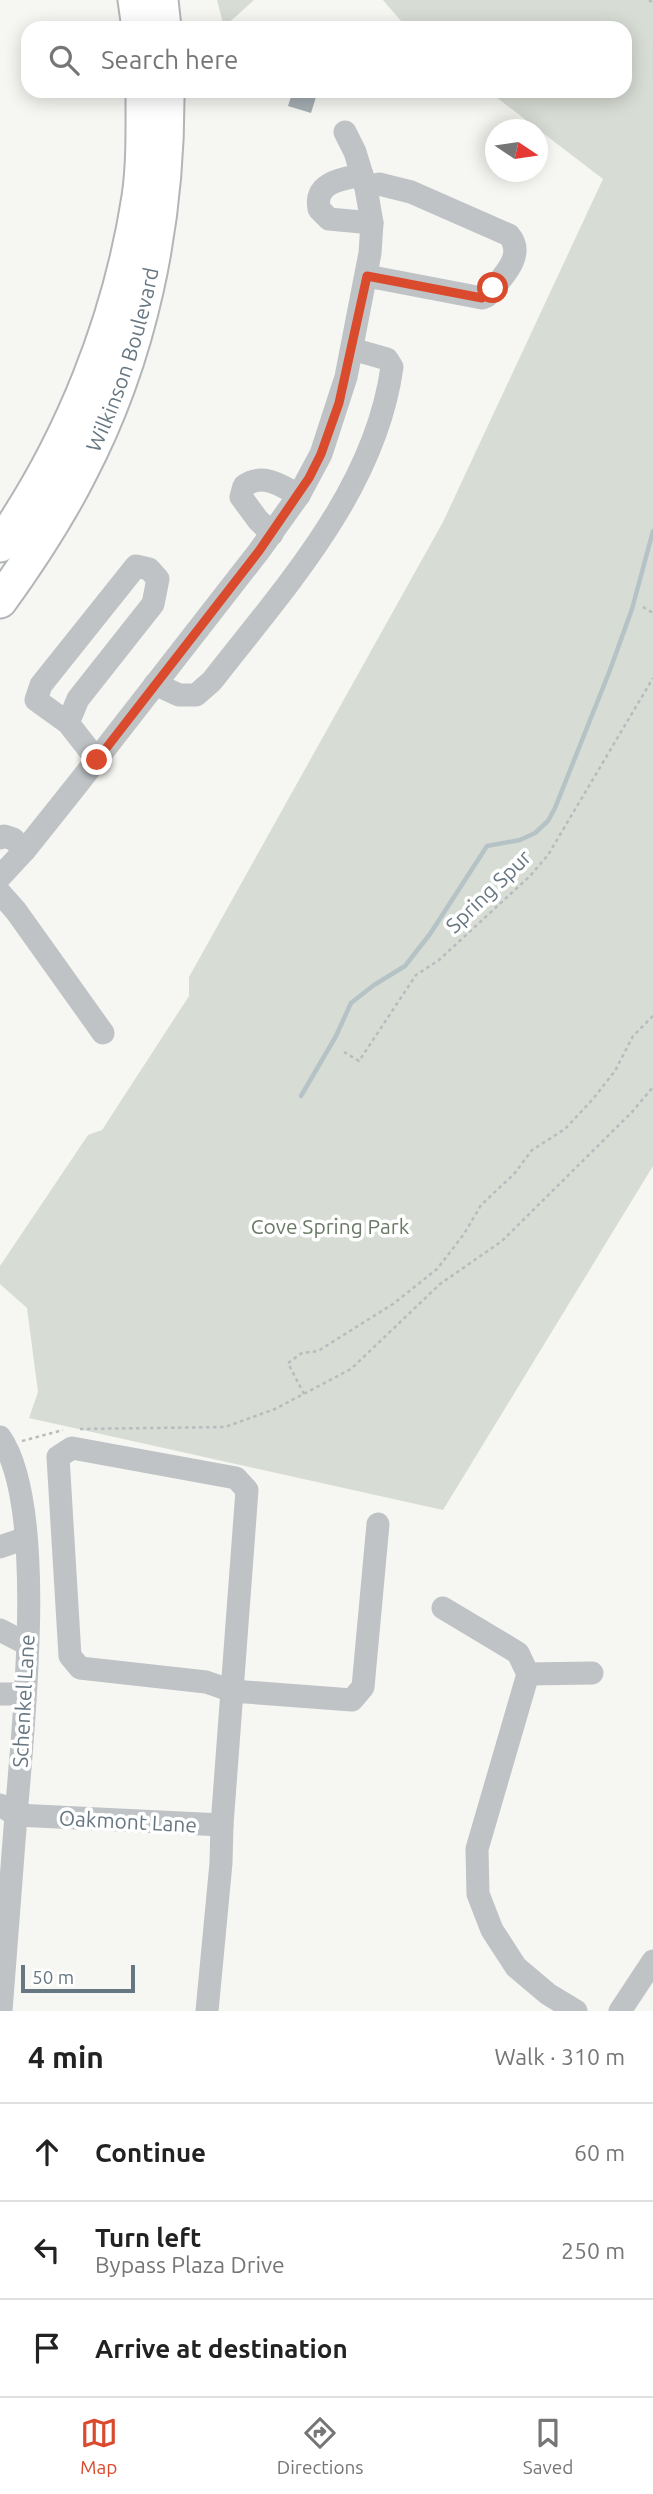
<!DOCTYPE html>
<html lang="en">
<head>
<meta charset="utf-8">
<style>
	:root { --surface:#fff; --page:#f2f2f2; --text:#222; --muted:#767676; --line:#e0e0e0; --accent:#da4b2e }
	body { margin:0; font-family:Ubuntu,sans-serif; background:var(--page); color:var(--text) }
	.compass { position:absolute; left:485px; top:119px; width:63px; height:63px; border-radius:50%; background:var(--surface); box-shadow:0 4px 18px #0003; rotate:103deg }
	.scale { position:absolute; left:21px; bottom:18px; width:114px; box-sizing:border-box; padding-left:7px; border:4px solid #667782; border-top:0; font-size:19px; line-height:24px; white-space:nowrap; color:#667782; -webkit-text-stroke:5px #fff; paint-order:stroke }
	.stop { position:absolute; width:21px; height:21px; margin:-16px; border:5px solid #da4b2e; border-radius:50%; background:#fff }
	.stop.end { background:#da4b2e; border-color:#fff; box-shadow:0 2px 7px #0008 }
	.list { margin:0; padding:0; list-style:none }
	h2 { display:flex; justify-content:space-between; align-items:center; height:91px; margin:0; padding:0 28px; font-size:30px }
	h2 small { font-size:23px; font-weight:400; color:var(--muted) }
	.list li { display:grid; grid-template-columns:46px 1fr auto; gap:21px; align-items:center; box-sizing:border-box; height:98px; padding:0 28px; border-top:2px solid var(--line) }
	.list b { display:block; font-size:26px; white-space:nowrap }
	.list p { margin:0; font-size:23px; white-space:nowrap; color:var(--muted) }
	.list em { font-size:23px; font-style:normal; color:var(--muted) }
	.icon { flex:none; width:38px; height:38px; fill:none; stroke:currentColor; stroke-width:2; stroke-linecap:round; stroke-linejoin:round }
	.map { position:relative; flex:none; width:653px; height:2011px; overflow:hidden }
	.search { position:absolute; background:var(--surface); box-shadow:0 4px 18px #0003; left:21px; right:21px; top:21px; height:77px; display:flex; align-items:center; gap:18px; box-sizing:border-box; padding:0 24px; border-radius:21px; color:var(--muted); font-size:26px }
	.sheet { height:385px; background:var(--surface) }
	nav { display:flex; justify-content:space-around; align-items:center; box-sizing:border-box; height:98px; border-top:2px solid var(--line); background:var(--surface); font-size:19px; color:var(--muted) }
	nav a { display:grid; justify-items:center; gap:4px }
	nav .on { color:var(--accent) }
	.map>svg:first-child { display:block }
	.green { fill:#d7dcd4 }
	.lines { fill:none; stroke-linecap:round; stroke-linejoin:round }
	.stream { stroke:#b6c3c6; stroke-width:4.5 }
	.building { fill:#a5aeb3 }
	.highway-casing { stroke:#b2b6b9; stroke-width:37 }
	.path { stroke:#b9bcbe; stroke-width:2.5; stroke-dasharray:3.5 3.5; stroke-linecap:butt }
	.minor { stroke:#bfc3c6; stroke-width:23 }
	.highway { stroke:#fff; stroke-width:33 }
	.route { stroke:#da4b2e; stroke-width:9 }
	.labels { text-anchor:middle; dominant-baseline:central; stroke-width:7; stroke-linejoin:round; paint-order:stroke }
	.street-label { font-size:21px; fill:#667782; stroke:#fff }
	.park-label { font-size:21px; fill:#6a7965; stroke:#fff }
</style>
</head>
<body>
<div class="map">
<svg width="653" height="2011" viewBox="0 0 653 2011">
	<rect width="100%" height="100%" fill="#f6f6f2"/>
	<!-- green -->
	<g class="green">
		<path d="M217,0H254L224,27Z"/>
		<path d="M383,0H653V1166L443,1510L29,1418L38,1392L27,1308L0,1284V1266L88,1135L102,1130L189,996V977L443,522L603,179L488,91H625V28H407Z"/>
	</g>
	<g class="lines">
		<!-- stream -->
		<path class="stream" d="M301,1096L336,1036L351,1003L374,985L405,966L430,934L487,846L520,840L535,833L548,821L555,808L610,670L632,609L653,531"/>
	</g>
	<!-- building -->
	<path class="building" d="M293,91L316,97L311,113L288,106Z"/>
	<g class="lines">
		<defs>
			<g id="highway">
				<path d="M135,0L139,28"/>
				<path d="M161,0L164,28"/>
				<path d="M0,545C71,443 120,320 139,197C144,163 143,126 143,91"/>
				<path id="s1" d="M0,601C29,561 56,520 79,475C141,357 168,223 167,91"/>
			</g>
		</defs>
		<!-- highway casing -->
		<use href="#highway" class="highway-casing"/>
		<!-- path -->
		<g class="path">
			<path d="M649,0L653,3"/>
			<path d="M643,607L653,613"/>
			<path d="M344,1052L359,1061L416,975L439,960L530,876L548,855L653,678"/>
			<path d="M304,1394L288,1363L302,1353L318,1351L393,1304L437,1269L464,1234L481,1205L514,1174L532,1150L565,1129L593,1099L615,1071L633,1036L653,1016"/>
			<path d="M80,1429L225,1427L275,1409L351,1369L440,1284L502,1241L632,1112L653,1087"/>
			<path d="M22,1441L63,1430"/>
		</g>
		<!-- minor -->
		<g class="minor">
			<path d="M362,175C342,179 314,182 319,209L329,219L372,223"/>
			<path d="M366,188L379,184L411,192L509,235C527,256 500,279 487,296L482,298L367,276"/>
			<path d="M272,534L258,520L241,497L244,486C263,472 281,486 299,495"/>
			<path d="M155,684L179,695H196L212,681C285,587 375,490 392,367L387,359L352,349"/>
			<path d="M68,723L36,700L41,685L136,566L149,569L158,579L153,604L78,699L68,723L97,760"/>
			<path d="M0,838L4,836L13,839L25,850"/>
			<path d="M0,877L25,850L80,781L259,551L299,495L321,454L346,377L370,253L372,223L366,188L355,152L345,132"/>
			<path d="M0,893L16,911L103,1033"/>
			<path d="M0,1437C48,1506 23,1729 16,1815C11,1880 6,1946 1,2011"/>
			<path d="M72,1448L236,1478L247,1490L232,1691L206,1682L80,1668L70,1656L58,1457Z"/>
			<path d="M0,1547L26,1538"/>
			<path d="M443,1608L518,1653L528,1674L477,1849L478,1894L492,1930L516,1967L548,1994L576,2011"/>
			<path d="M0,1630L27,1644"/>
			<path d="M528,1674L592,1673"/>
			<path d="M0,1694H25"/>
			<path d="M0,1805L16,1815L222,1825L221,1863L207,2011"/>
			<path d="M222,1825L232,1691L352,1700L363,1687L378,1524"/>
			<path d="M620,2011L653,1961"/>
		</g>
		<!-- highway -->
		<use href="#highway" class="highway"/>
	</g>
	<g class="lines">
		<!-- route -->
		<path class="route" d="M97,760L259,551L309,478L321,454L339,403L367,276L482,298L493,288"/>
	</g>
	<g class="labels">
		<!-- street labels -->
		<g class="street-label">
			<text stroke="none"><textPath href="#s1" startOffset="273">Wilkinson Boulevard</textPath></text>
			<text transform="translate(488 891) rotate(-44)">Spring Spur</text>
			<text transform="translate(23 1701) rotate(-87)">Schenkel Lane</text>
			<text transform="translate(128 1821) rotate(3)">Oakmont Lane</text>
		</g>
		<!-- park labels -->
		<g class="park-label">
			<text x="330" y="1226">Cove Spring Park</text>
		</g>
	</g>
</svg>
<svg class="compass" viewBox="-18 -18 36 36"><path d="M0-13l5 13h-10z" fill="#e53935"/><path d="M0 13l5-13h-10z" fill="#767676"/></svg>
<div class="scale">50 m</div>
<div class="stop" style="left:493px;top:288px"></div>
<div class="stop end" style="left:97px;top:760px"></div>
<div class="search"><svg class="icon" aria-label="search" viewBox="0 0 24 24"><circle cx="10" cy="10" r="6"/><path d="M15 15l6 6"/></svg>Search here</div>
</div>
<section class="sheet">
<h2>4 min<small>Walk · 310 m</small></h2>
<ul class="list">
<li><svg class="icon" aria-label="ahead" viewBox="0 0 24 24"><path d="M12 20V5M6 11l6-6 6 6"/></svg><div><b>Continue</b></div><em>60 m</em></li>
<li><svg class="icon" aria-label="left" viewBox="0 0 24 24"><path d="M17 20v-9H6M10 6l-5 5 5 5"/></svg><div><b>Turn left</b><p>Bypass Plaza Drive</p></div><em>250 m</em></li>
<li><svg class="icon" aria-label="arrive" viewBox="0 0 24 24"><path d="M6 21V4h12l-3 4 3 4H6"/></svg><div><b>Arrive at destination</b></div></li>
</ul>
</section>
<nav>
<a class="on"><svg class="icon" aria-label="map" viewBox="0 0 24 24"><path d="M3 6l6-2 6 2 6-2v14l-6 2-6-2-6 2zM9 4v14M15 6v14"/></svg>Map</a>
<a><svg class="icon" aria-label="directions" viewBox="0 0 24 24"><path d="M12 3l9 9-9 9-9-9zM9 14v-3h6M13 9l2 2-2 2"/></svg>Directions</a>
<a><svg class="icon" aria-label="saved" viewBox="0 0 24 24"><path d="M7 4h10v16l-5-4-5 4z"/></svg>Saved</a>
</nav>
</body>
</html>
